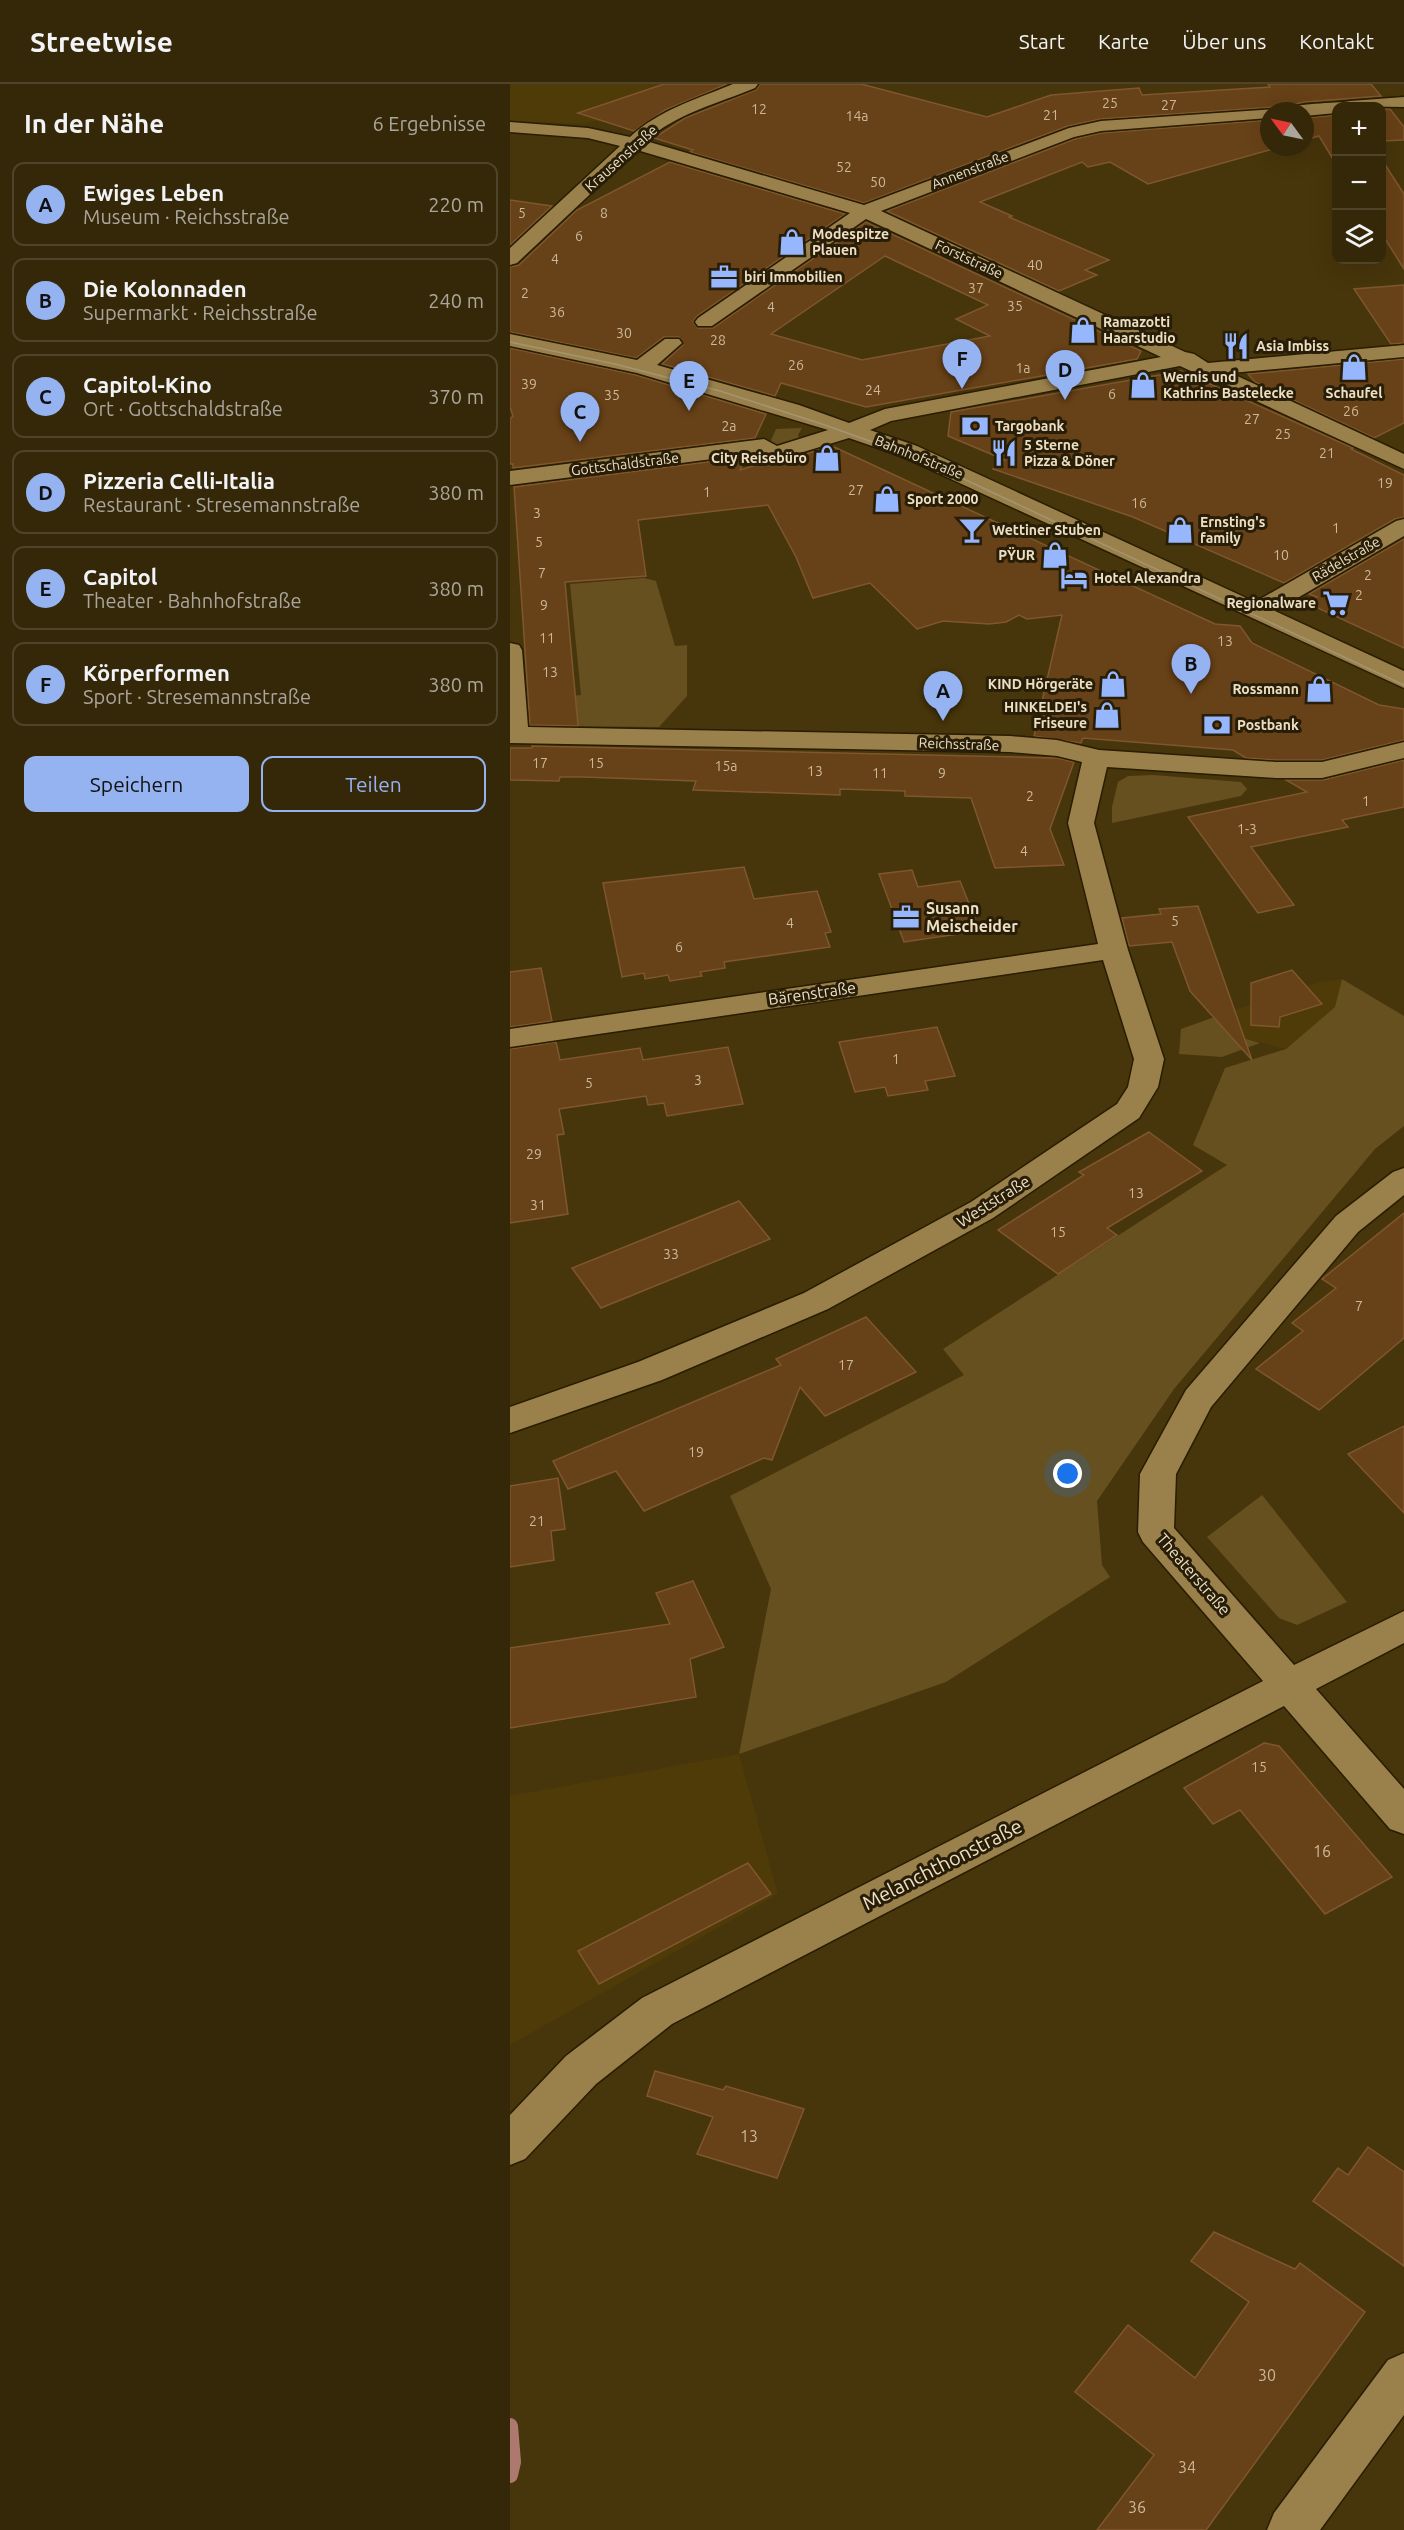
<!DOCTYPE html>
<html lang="de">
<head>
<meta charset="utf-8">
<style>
	:root { --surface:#352808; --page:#403416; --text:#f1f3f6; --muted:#aaa69c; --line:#4f4429; --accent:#95b2f1 }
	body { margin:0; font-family:Ubuntu,sans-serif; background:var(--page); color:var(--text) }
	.controls { position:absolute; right:18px; top:18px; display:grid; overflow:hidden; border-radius:12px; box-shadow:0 6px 24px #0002 }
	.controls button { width:54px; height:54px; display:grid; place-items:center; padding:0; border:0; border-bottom:2px solid var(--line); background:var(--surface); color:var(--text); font:30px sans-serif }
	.compass { position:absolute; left:750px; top:18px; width:54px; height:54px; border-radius:50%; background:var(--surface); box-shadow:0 6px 24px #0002; rotate:303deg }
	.you { position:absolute; left:558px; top:1390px; width:21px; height:21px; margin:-15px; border:4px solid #fff; border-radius:50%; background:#1a73e8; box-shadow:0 0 0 9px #1a73e833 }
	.badge { display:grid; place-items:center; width:39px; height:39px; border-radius:50%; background:var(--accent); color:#111; font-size:20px; font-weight:700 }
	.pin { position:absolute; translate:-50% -50px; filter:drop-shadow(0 2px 3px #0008) }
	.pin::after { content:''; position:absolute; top:32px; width:21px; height:18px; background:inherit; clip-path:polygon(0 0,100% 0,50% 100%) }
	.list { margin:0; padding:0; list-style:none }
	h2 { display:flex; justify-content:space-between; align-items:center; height:78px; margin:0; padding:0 24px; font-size:26px }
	h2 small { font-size:20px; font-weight:400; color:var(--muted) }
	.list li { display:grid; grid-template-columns:39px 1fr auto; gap:18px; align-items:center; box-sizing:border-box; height:84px; margin:0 12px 12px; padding:0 12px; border:2px solid var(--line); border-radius:12px }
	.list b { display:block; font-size:22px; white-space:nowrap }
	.list p { margin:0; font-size:20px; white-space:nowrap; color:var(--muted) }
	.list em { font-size:20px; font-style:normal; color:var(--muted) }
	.actions { display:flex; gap:12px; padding:18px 24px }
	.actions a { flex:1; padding:14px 0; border:2px solid var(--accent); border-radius:12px; text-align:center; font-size:21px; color:var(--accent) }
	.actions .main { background:var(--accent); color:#111 }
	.icon { flex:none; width:33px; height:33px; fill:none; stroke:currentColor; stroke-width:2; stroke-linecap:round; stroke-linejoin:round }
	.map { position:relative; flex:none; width:894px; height:2446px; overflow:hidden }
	header { display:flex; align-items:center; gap:36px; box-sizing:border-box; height:84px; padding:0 30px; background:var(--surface); border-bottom:2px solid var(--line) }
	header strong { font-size:28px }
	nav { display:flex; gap:33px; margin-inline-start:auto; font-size:21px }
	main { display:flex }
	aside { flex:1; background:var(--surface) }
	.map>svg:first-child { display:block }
	.built { fill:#4f3b07 }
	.green { fill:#66501f }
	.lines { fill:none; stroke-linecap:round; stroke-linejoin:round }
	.stream { stroke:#ad796e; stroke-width:16 }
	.building { fill:#674117; stroke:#7f572e; stroke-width:1.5; fill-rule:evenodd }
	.minor-casing { stroke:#291d02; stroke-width:3 }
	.minor { fill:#9a814c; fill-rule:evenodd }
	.tram { stroke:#a49473; stroke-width:1.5 }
	.labels { text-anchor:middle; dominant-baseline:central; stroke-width:6; stroke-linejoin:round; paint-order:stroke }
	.number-label { font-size:14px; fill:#ccb899 }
	.far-street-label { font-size:14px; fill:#eddfc4; stroke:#281e07 }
	.far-poi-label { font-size:14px; font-weight:bold; fill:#eddfc4; stroke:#281e07; text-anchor:start }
	.poi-label { font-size:16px; font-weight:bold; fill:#eddfc4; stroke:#281e07; text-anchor:start }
	.street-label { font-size:16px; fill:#eddfc4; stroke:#281e07 }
	.near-number-label { font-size:16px; fill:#ccb899 }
	.near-street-label { font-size:20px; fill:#eddfc4; stroke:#281e07 }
</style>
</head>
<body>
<header>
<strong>Streetwise</strong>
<nav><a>Start</a><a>Karte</a><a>Über uns</a><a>Kontakt</a></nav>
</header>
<main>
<aside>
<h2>In der Nähe<small>6 Ergebnisse</small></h2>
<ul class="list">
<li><span class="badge">A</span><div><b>Ewiges Leben</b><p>Museum · Reichsstraße</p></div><em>220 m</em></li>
<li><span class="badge">B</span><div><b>Die Kolonnaden</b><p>Supermarkt · Reichsstraße</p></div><em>240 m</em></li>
<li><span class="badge">C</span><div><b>Capitol-Kino</b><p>Ort · Gottschaldstraße</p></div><em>370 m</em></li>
<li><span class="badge">D</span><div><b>Pizzeria Celli-Italia</b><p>Restaurant · Stresemannstraße</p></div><em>380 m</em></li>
<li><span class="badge">E</span><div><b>Capitol</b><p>Theater · Bahnhofstraße</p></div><em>380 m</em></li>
<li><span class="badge">F</span><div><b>Körperformen</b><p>Sport · Stresemannstraße</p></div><em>380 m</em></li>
</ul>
<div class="actions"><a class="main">Speichern</a><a>Teilen</a></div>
</aside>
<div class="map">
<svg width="894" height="2446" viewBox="0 0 894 2446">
	<rect width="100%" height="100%" fill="#47350b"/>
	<!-- built -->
	<g class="built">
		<path d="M0,0H216L104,38L84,37L76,40L0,37Z"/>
		<path d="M832,895L825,923L776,965L729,953L724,926L810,898Z"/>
		<path d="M229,1670L268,1810L0,1961V1712Z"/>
	</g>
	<!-- green -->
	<g class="green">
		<path d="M292,344L288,351L291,359L264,365L261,356L266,345Z"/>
		<path d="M134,494L146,497L165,562L177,561V612L149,643L37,642L22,636L15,616L71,611L60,500Z"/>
		<path d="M643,691L731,698L737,705L731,712L602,739V723L608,698L618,692Z"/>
		<path d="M832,895L894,932V1042L865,1065L664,1305L587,1417L592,1481L600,1493L436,1598L229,1670L261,1505L220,1412L454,1291L433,1265L717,1081L683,1061L715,984L776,965L825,923Z"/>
		<path d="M724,926L729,953L750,959L712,973L669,970L671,945Z"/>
		<path d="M752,1411L837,1518L787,1541L769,1534L697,1453Z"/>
	</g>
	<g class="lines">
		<!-- stream -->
		<path class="stream" d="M0,2342L3,2378L0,2391"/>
	</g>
	<!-- building -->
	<g class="building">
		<path d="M154,0H217L155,26L124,47L68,29Z"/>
		<path d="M250,0H351L477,33L541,11L629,4L632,11L760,3L758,0H861L871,12L794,18L778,22L772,27L765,23L591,35L558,42L354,119L180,68L183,66L144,54L175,34L246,6Z"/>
		<path d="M872,25H880L894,43V56L872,57Z"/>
		<path d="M826,31V80L809,52L795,56V34Z"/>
		<path d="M759,36V63H770L638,100L600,78L578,83L572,78L470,118L502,132L499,133L599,176L575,186L587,191L549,207L377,127L565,55L591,49Z"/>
		<path d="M872,76L894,110V185L872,150Z"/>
		<path d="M160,78L335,130L187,232L183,238L188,244H203L356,138L631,267L627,275L356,323L271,299L265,312L152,280L173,261L169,253H154L126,274L0,248V183L9,181L67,126ZM375,172L478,221L446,235L480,252L352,276L261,250Z"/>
		<path d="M0,116L42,122L0,161Z"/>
		<path d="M894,201V259L881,260L844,205Z"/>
		<path d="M0,264L126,291L256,330L245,354L3,384V380H0V335L3,332L0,323Z"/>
		<path d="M894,275V339L864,354L745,298L738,290Z"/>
		<path d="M671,287L843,364L841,365L894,391V433L885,435L774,499L623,433L483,385L495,376L438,352L441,328Z"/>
		<path d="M322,362L705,540L730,542L742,559L869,621L894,625V656L812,676H766L736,674L723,666L573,654L571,659L524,652L552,531L517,535L509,531L496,538L479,540L433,537L407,545L360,499L303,514L286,473L258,421L128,436L136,492L55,498L68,642L20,641L4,403L236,373L230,386L259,377L265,379Z"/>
		<path d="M894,455V564L797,519L807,513L799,510Z"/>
		<path d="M22,662L547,674L564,678L540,745L554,781L485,784L461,714L395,712V707L330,705V711L183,706L186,697L73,693H50L49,697L0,696V664H22Z"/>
		<path d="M894,676V723L832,736L838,743L741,763L784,821L748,829L678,733L797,708L776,696H813Z"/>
		<path d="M234,783L244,815L307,807L321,848L315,849L320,863L214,878L215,884L190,888L192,892L160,897L158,891L135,895L134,889L112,893L93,799Z"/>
		<path d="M402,786L408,803L450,797L470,847L394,858L369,790Z"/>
		<path d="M688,822L742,976L680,907L662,858L619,862L612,834L651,830L649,825Z"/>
		<path d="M31,884L42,937L0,943V888Z"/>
		<path d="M782,886L812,920L770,933L769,943L741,941V899Z"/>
		<path d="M427,943L445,992L415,997L418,1006L378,1012L375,1003L345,1008L329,958Z"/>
		<path d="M46,958L50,976L130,964L133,976L218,963L233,1020L157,1032L154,1019L138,1021L136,1012L49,1025L54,1050L47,1051L58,1130L0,1139V965Z"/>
		<path d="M639,1048L692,1087L597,1144L607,1151L548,1190L488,1146L574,1091L569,1088Z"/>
		<path d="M229,1117L260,1155L91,1224L62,1184Z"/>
		<path d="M894,1129V1254L809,1326L746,1285L793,1247L782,1239L826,1204L812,1195Z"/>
		<path d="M356,1233L406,1288L315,1332L290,1303L262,1376L254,1374L134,1427L106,1387L58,1405L43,1377L271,1281L266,1275Z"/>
		<path d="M894,1342V1429L838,1370Z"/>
		<path d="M48,1394L55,1445L41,1447L44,1476L0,1483V1402Z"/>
		<path d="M183,1497L214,1563L180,1575L186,1613L0,1644V1564L160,1540L146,1509Z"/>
		<path d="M754,1659L769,1662L882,1793L815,1830L730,1726L703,1740L674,1704Z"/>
		<path d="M238,1779L261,1810L89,1900L68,1867Z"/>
		<path d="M145,1987L213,2006L216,2002L294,2025L267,2094L187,2070L203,2033L137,2012Z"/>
		<path d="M858,2063L894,2088V2182L803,2117L828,2084L838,2091Z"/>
		<path d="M704,2148L785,2185L790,2179L855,2228L696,2446H587L644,2371L565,2308L618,2241L685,2294L739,2218L681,2177Z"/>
	</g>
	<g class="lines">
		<defs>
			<g id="minor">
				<path d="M223,0H248L245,4C209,19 165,30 136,57L354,121L559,44L591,37L765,25L767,27H759V34L591,47L564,53L371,127L675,268L684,270L698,279L894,261V273L721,289L894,370V385L670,282L381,337L360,346L407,362L745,518L886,437L894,435V452L765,527L894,587V604L391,372L339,354L264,377L249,369L0,401V387L254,355L267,362L318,346L127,289L0,262V250L127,276L155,255H169L172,259L147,281L289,321L339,339L375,325L651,273L356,135L202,242H188L185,238L188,234L340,129L127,66L7,179L0,181V164L110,62L78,54L0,48V38L78,44L120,53C149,26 187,15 223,0Z"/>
				<path d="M894,13V23L826,22V29L795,32V27H774C781,18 827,20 840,17Z"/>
				<path d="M0,559L9,561L12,566L18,643L500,652L547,656L589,666L766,678H812L894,658V674L812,694H766L597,683L584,739L618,866L654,975L648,1003L629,1034L483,1134L318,1225L152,1296L0,1349V1323L128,1278L294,1209L461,1118L607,1020L618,1003L624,975L593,876L0,963V945L588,860L558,739L572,678L547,672L500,668L0,659Z"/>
				<path d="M894,1084V1111L848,1148L701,1323L666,1390L664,1444L784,1581L894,1527V1559L806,1605L894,1705V1750L880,1745L774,1622L162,1940L86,2000L15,2075L0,2081V2031L56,1972L132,1914L753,1597L633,1458L628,1448L630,1390L676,1306L826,1132L883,1088Z"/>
				<path d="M894,2269V2331L810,2446H757L764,2429L878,2276Z"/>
			</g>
		</defs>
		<!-- minor casing -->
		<use href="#minor" class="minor-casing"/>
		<!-- minor -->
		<use href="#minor" class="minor"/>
		<!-- tram -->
		<path class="tram" d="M0,258L105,280L210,307L312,340L413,376L894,601"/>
	</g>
	<!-- icons -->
	<defs>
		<symbol id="shop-bare" viewBox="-9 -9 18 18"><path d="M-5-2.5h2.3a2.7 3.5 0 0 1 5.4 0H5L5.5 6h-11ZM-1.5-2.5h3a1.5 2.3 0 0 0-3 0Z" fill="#96b6fd" stroke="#281e07" stroke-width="2.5" paint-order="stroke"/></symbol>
		<symbol id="office-bare" viewBox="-9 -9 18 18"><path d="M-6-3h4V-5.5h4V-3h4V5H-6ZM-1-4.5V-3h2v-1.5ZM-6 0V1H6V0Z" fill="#96b6fd" stroke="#281e07" stroke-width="2.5" paint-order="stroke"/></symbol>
		<symbol id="restaurant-bare" viewBox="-9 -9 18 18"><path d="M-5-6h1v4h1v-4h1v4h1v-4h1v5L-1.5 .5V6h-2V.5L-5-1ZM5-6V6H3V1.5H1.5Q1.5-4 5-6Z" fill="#96b6fd" stroke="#281e07" stroke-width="2.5" paint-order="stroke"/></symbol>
		<symbol id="bank-bare" viewBox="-9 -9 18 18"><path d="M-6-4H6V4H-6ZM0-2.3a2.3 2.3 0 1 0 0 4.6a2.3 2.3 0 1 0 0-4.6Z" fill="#96b6fd" stroke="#281e07" stroke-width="2.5" paint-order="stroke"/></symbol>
		<symbol id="bar-bare" viewBox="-9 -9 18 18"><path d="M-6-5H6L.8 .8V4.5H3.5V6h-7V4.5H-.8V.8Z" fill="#96b6fd" stroke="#281e07" stroke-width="2.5" paint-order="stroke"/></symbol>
		<symbol id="hotel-bare" viewBox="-9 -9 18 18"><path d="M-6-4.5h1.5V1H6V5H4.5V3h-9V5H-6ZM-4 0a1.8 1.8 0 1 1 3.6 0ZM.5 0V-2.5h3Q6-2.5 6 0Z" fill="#96b6fd" stroke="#281e07" stroke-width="2.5" paint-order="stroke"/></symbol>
		<symbol id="supermarket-bare" viewBox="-9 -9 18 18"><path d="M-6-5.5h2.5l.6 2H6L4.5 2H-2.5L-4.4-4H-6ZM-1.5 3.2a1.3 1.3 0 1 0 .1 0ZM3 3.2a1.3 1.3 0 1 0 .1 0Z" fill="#96b6fd" stroke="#281e07" stroke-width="2.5" paint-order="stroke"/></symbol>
	</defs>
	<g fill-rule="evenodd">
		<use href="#shop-bare" x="263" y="139" width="38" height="38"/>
		<use href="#office-bare" x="195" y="174" width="38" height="38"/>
		<use href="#shop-bare" x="554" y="227" width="38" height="38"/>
		<use href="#restaurant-bare" x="707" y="243" width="38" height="38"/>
		<use href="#shop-bare" x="825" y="264" width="38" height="38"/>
		<use href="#shop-bare" x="614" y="282" width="38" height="38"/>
		<use href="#bank-bare" x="446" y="323" width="38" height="38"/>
		<use href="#restaurant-bare" x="475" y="350" width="38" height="38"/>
		<use href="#shop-bare" x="298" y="355" width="38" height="38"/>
		<use href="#shop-bare" x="358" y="396" width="38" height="38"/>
		<use href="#bar-bare" x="443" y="427" width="38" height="38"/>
		<use href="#shop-bare" x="651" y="427" width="38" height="38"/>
		<use href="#shop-bare" x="526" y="452" width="38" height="38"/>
		<use href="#hotel-bare" x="545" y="475" width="38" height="38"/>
		<use href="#supermarket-bare" x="807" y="500" width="38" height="38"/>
		<use href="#shop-bare" x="584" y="581" width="38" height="38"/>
		<use href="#shop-bare" x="790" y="586" width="38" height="38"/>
		<use href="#shop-bare" x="578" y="612" width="38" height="38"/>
		<use href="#bank-bare" x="688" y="622" width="38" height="38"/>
		<use href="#office-bare" x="377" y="814" width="38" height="38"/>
	</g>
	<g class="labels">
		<!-- number labels -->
		<g class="number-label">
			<text x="600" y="19">25</text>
			<text x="659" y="21">27</text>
			<text x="249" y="25">12</text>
			<text x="541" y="31">21</text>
			<text x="347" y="32">14a</text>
			<text x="334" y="83">52</text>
			<text x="368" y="98">50</text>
			<text x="12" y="129">5</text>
			<text x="94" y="129">8</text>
			<text x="69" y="152">6</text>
			<text x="45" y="175">4</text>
			<text x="525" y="181">40</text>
			<text x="466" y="204">37</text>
			<text x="15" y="209">2</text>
			<text x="505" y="222">35</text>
			<text x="261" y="223">4</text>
			<text x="47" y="228">36</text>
			<text x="114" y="249">30</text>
			<text x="208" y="256">28</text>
			<text x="286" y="281">26</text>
			<text x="513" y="284">1a</text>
			<text x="19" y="300">39</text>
			<text x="363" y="306">24</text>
			<text x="602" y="310">6</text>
			<text x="102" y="311">35</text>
			<text x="841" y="327">26</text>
			<text x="742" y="335">27</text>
			<text x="219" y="342">2a</text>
			<text x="773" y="350">25</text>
			<text x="817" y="369">21</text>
			<text x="875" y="399">19</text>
			<text x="346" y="406">27</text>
			<text x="197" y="408">1</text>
			<text x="629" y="419">16</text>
			<text x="27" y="429">3</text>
			<text x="826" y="444">1</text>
			<text x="29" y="458">5</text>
			<text x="771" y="471">10</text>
			<text x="32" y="489">7</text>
			<text x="858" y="491">2</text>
			<text x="849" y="511">2</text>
			<text x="34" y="521">9</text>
			<text x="37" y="554">11</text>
			<text x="715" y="557">13</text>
			<text x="40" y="588">13</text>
			<text x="30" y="679">17</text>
			<text x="86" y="679">15</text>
			<text x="216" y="682">15a</text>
			<text x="305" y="687">13</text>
			<text x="370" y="689">11</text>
			<text x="432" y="689">9</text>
			<text x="520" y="712">2</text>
			<text x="856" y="717">1</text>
			<text x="737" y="745">1-3</text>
			<text x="514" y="767">4</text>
			<text x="665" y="837">5</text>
			<text x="280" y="839">4</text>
			<text x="169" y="863">6</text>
			<text x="386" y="975">1</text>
			<text x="188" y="996">3</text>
			<text x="79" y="999">5</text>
			<text x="24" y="1070">29</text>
			<text x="626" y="1109">13</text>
			<text x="28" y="1121">31</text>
			<text x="548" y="1148">15</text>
			<text x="161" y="1170">33</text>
			<text x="849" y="1222">7</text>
			<text x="336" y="1281">17</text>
			<text x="186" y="1368">19</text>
			<text x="27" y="1437">21</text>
			<text x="749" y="1683">15</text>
		</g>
		<!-- far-street labels -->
		<g class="far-street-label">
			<text transform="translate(111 74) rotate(-42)">Krausenstraße</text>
			<text transform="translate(460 86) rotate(-21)">Annenstraße</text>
			<text transform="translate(459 175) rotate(25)">Forststraße</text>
			<text transform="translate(409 373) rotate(22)">Bahnhofstraße</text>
			<text transform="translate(115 380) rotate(-7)">Gottschaldstraße</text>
			<text transform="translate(836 475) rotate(-30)">Rädelstraße</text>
			<text transform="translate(449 660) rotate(2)">Reichsstraße</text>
		</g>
		<!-- far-poi labels -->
		<g class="far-poi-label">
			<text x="302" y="150">Modespitze<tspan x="302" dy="16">Plauen</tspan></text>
			<text x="234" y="193">biri Immobilien</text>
			<text x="593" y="238">Ramazotti<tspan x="593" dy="16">Haarstudio</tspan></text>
			<text x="746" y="262">Asia Imbiss</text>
			<text x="653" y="293">Wernis und<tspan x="653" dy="16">Kathrins Bastelecke</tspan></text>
			<text x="844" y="309" text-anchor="middle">Schaufel</text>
			<text x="485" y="342">Targobank</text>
			<text x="514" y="361">5 Sterne<tspan x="514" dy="16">Pizza &amp; Döner</tspan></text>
			<text x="297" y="374" text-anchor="end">City Reisebüro</text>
			<text x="397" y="415">Sport 2000</text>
			<text x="690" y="438">Ernsting's<tspan x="690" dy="16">family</tspan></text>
			<text x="482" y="446">Wettiner Stuben</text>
			<text x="525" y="471" text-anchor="end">PŸUR</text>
			<text x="584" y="494">Hotel Alexandra</text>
			<text x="806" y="519" text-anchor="end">Regionalware</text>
			<text x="583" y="600" text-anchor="end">KIND Hörgeräte</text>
			<text x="789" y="605" text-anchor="end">Rossmann</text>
			<text x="577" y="623" text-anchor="end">HINKELDEI's<tspan x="577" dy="16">Friseure</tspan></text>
			<text x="727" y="641">Postbank</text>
		</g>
		<!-- poi labels -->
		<g class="poi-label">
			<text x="416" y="824">Susann<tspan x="416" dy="18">Meischeider</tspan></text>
		</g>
		<!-- street labels -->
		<g class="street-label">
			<text transform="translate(302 909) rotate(-8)">Bärenstraße</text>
			<text transform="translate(483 1117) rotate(-32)">Weststraße</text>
			<text transform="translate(684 1490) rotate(49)">Theaterstraße</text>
		</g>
		<!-- near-number labels -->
		<g class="near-number-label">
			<text x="812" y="1767">16</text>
			<text x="239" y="2052">13</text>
			<text x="757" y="2291">30</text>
			<text x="677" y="2383">34</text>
			<text x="627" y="2423">36</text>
		</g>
		<!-- near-street labels -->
		<g class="near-street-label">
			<text transform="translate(432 1780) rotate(-27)">Melanchthonstraße</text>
		</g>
	</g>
</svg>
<div class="controls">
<button>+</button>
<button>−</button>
<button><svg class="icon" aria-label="layers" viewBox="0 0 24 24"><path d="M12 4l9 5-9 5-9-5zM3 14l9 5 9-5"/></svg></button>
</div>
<svg class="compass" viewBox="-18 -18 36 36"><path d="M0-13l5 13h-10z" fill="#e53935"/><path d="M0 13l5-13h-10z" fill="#aaa69c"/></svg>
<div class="you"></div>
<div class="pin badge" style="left:433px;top:637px">A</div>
<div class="pin badge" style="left:681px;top:610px">B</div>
<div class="pin badge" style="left:70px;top:358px">C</div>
<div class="pin badge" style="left:555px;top:316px">D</div>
<div class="pin badge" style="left:179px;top:327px">E</div>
<div class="pin badge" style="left:452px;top:305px">F</div>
</div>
</main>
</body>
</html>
